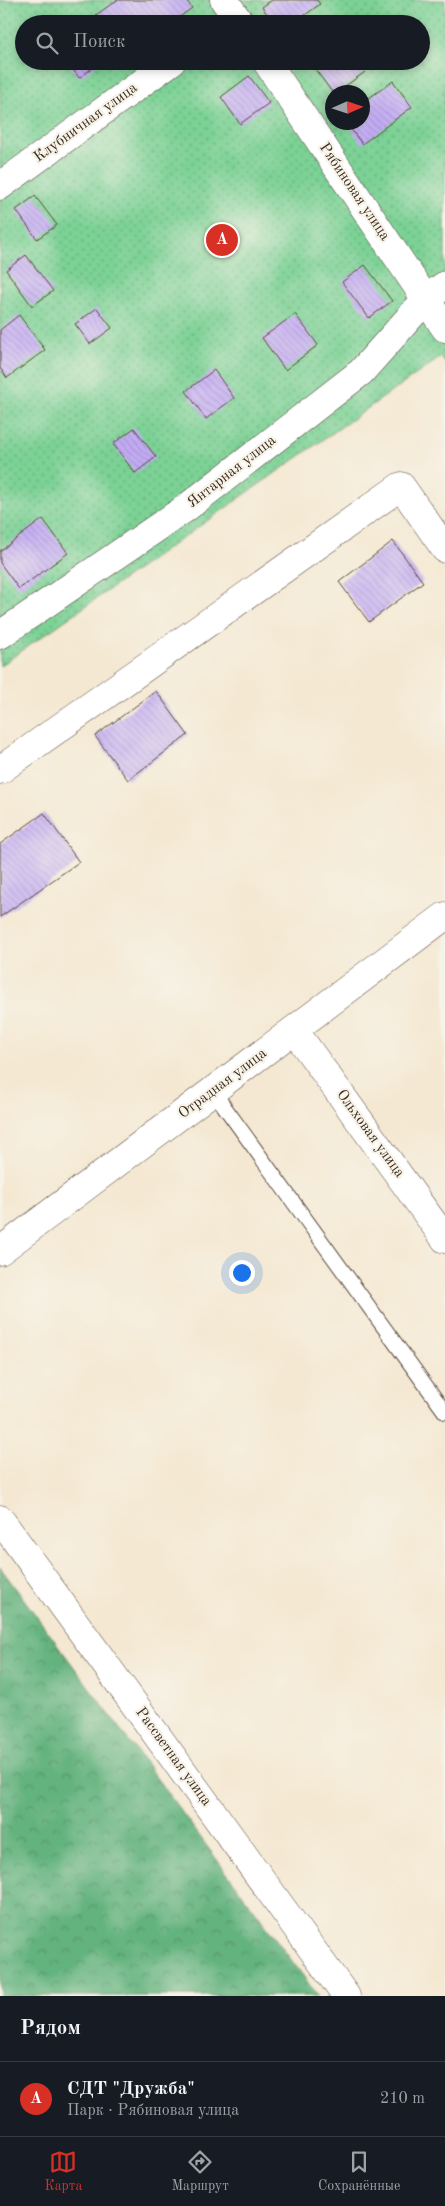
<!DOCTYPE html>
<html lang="ru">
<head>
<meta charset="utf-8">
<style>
	:root { --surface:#171b24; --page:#20242c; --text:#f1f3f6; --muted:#9ea1a6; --line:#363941; --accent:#d93025 }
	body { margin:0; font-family:"Old Standard TT",serif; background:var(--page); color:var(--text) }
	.compass { position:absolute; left:325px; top:85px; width:45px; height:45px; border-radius:50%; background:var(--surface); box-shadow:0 2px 8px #0003; rotate:87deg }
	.you { position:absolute; left:241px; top:1272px; width:18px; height:18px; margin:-12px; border:4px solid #fff; border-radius:50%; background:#1a73e8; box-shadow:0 0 0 8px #1a73e833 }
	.badge { display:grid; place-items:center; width:32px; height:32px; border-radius:50%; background:var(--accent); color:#fff; font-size:16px; font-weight:700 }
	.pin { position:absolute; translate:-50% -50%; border:2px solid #fff; box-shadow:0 1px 5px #0006 }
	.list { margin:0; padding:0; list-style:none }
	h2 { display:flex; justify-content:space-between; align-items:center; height:65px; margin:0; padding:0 20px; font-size:21px }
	h2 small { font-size:16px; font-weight:400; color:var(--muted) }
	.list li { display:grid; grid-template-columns:32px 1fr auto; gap:15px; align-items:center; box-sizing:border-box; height:75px; padding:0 20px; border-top:1px solid var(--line) }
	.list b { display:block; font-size:19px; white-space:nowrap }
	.list p { margin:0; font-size:16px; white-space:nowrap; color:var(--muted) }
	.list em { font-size:16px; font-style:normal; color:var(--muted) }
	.icon { flex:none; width:28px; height:28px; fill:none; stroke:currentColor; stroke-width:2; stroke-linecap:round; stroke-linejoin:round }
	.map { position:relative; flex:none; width:445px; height:1996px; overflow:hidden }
	.search { position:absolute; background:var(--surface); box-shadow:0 2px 8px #0003; left:15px; right:15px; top:15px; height:55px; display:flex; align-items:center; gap:12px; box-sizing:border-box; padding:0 18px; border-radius:28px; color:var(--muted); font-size:19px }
	.sheet { height:140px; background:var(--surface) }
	nav { display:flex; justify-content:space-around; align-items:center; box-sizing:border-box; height:70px; border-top:1px solid var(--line); background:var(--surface); font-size:14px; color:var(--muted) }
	nav a { display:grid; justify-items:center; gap:2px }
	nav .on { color:var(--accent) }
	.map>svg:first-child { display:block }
	.forest { fill:url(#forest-crowns); stroke:#506e4e }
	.park { fill:url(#park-dots); stroke:#5b7e5a; fill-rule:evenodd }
	.building { fill:url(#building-back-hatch) }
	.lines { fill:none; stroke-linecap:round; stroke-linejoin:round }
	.lane-casing { stroke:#574639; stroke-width:16 }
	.street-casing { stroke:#574639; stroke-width:29 }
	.lane { stroke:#fff; stroke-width:14 }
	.street { stroke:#fff; stroke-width:28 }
	.labels { text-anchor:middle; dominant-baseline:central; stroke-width:4.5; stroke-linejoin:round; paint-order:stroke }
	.street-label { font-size:15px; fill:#3b2a1e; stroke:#f7f3e8 }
</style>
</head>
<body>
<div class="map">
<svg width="445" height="1996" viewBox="0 0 445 1996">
	<defs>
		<pattern id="forest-crowns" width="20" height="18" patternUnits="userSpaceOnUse" patternTransform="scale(1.25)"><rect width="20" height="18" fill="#64b37e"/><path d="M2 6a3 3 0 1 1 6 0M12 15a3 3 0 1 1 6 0" fill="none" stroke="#549267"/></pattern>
		<pattern id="park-dots" width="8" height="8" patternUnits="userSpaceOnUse" patternTransform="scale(1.25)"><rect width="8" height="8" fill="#7bd195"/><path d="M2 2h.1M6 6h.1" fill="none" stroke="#66aa79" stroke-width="1.8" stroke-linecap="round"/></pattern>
		<pattern id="building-back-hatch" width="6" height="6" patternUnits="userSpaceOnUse" patternTransform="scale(1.25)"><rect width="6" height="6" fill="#c4adf6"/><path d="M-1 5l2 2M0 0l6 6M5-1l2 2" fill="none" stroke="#a08dc7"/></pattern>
	</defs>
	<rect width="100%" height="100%" fill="#f7f3e8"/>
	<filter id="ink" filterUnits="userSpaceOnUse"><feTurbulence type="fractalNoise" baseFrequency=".02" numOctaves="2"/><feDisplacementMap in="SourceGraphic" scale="10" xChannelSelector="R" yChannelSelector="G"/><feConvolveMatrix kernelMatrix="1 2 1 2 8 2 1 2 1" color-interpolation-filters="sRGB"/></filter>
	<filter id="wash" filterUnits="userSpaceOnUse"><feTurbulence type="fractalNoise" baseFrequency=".0096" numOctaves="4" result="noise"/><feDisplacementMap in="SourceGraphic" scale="20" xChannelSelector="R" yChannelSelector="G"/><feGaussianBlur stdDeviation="1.12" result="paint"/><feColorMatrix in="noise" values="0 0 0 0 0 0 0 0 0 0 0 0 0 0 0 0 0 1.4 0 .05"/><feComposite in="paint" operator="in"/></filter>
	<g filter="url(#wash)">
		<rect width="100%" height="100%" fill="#f4e8d2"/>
		<!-- forest -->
		<path class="forest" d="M0,1567L318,1996H0Z"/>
		<!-- park -->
		<path class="park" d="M0,0H445V363L441,357L0,666ZM24,24H421V61H24ZM332,92H362V122H332Z"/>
		<g id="blocks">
			<!-- building -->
			<g class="building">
				<path d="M117,0H186L192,8L170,24H103L96,15Z"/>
				<path d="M272,0H317L320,4L293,24H274L262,7Z"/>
				<path d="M67,61H102L79,78Z"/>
				<path d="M309,61H357L365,72L337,92H332Z"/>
				<path d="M249,76L269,103L240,124L221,97Z"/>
				<path d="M393,81L412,107L362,144L346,122H362V103Z"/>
				<path d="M35,196L57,225L37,239L16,210Z"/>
				<path d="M26,255L53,291L32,306L6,270Z"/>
				<path d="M365,265L392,301L369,318L342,282Z"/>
				<path d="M97,308L112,328L90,344L75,324Z"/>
				<path d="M295,314L318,345L285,370L262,338Z"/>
				<path d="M19,315L45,350L7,378L0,368V330Z"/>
				<path d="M214,370L234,398L206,419L186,391Z"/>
				<path d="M134,428L156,457L135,473L113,444Z"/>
				<path d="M43,519L68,553L19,589L0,563V551Z"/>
				<path d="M393,541L423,582L369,622L339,582Z"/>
				<path d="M156,691L188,735L128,780L95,736Z"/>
				<path d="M44,813L79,862L0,917V844Z"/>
			</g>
		</g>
	</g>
	<g filter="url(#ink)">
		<use href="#blocks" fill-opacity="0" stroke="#574639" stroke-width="1"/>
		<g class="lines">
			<defs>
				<path id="lane" d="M213,1091L445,1412"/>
				<g id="street">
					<path d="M224,0L241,24"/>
					<path d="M266,61L445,328"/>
					<path d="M0,186L172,61"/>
					<path d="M0,635L186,508L361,372L426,299L445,285"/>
					<path d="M0,770L401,486L445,549"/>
					<path d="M294,1030L445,1239"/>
					<path d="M0,1251L445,916"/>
					<path d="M0,1519L346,1996"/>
				</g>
			</defs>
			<!-- lane casing -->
			<use href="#lane" class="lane-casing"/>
			<!-- street casing -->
			<use href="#street" class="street-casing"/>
			<!-- lane -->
			<use href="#lane" class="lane"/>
			<!-- street -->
			<use href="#street" class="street"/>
		</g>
	</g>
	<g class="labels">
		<!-- street labels -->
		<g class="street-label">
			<text transform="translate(86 123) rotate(-36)">Клубничная улица</text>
			<text transform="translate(354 192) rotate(56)">Рябиновая улица</text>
			<text transform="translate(232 472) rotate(-38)">Янтарная улица</text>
			<text transform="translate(223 1084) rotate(-37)">Отрадная улица</text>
			<text transform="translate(370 1134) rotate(54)">Ольховая улица</text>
			<text transform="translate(173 1757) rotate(54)">Рассветная улица</text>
		</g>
	</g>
</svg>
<svg class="compass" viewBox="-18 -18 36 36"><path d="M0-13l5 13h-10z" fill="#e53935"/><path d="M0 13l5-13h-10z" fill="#9ea1a6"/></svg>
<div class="you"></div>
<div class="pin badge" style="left:222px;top:240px">A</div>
<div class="search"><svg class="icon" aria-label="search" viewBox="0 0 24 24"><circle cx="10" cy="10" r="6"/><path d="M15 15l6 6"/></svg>Поиск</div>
</div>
<section class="sheet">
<h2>Рядом<small></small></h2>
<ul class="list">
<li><span class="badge">A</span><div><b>СДТ &quot;Дружба&quot;</b><p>Парк · Рябиновая улица</p></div><em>210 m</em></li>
</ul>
</section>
<nav>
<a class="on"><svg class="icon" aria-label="map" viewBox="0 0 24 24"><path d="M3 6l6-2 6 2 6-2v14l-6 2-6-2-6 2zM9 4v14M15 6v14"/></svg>Карта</a>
<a><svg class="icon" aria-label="directions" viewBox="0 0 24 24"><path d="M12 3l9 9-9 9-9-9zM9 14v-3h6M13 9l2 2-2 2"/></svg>Маршрут</a>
<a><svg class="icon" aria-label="saved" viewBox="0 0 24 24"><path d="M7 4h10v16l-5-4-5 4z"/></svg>Сохранённые</a>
</nav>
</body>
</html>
